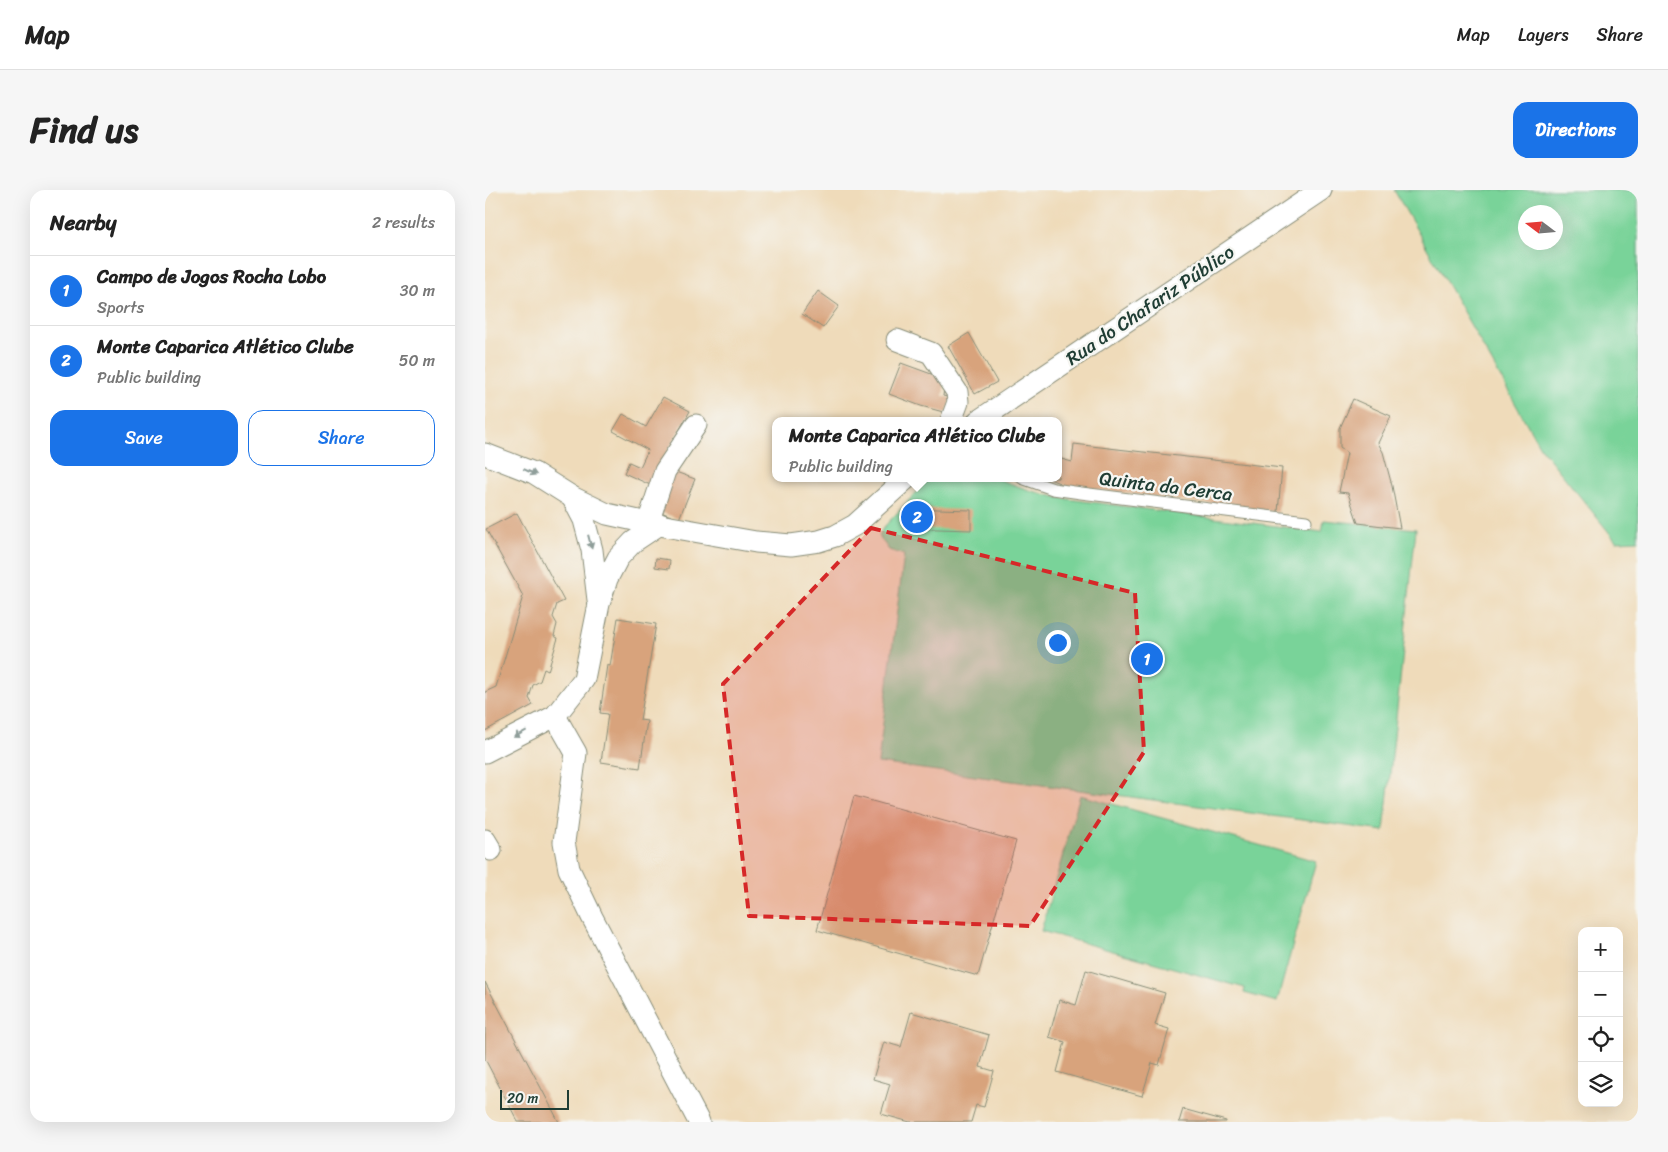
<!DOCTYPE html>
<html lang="en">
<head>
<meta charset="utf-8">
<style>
	:root { --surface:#fff; --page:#f6f6f6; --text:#222; --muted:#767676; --line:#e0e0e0; --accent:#1a73e8 }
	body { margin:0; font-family:Sriracha,sans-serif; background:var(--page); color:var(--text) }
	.controls { position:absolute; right:15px; bottom:15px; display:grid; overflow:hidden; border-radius:10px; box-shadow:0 5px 20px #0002 }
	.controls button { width:45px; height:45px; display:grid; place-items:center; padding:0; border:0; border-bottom:1px solid var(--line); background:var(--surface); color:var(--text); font:25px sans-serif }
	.compass { position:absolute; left:1033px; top:15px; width:45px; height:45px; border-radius:50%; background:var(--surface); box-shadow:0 5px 20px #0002; rotate:286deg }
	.scale { position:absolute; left:15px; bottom:12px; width:69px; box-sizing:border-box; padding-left:5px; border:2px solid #1f3d34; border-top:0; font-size:14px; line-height:18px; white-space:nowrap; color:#1f3d34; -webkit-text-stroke:4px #f6f6f2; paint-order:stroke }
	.you { position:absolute; left:572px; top:452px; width:18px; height:18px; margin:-12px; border:4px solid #fff; border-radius:50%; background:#1a73e8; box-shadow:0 0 0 8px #1a73e833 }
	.badge { display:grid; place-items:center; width:32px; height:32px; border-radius:50%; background:var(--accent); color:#fff; font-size:16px; font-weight:700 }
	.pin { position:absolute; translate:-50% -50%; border:2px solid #fff; box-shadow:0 1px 5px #0006 }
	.popup { position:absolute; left:287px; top:227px; width:290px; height:65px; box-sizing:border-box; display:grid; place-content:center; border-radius:10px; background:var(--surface); filter:drop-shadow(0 1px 4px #0005); font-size:16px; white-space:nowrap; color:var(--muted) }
	.popup b { font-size:19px; color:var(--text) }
	.popup::after { content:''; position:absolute; left:50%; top:100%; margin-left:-10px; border:10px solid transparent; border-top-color:var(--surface) }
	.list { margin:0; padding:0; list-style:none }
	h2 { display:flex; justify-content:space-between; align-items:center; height:65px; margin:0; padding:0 20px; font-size:21px }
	h2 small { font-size:16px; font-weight:400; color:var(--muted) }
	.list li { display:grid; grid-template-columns:32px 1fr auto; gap:15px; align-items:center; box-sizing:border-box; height:70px; padding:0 20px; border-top:1px solid var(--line) }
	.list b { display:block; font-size:19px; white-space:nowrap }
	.list p { margin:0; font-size:16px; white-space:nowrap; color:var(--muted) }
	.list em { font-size:16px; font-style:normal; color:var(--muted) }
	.actions { display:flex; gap:10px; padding:15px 20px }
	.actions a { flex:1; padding:11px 0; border:1px solid var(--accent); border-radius:15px; text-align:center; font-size:18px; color:var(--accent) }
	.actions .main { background:var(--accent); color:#fff }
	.icon { flex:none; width:28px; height:28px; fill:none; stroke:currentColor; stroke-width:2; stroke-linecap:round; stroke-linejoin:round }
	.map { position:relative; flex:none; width:1153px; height:932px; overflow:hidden; border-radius:15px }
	header { display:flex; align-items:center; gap:30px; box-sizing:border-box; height:70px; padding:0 25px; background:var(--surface); border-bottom:1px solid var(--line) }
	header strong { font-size:24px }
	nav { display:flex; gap:28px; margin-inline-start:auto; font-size:18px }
	.intro { display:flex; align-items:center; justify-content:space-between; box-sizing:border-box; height:120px; padding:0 30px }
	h1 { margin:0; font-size:35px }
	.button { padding:12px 22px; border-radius:15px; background:var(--accent); color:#fff; font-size:18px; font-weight:700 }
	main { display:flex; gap:30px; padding:0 30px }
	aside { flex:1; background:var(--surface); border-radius:15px; box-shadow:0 5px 20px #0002 }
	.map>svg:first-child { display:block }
	.green { fill:#79d399; stroke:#4c8866; fill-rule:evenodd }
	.building { fill:#d8a37b }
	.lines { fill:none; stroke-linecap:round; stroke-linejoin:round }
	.lane-casing { stroke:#878c77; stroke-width:13 }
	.street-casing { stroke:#878c77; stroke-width:23 }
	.lane { stroke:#fff; stroke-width:11 }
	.street { stroke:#fff; stroke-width:21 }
	.oneway { fill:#8f9e9a }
	.marked { fill:#d62828; fill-opacity:0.2; stroke:#d62828; stroke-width:4; stroke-dasharray:10 6; stroke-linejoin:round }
	.labels { text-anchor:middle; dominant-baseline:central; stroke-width:4.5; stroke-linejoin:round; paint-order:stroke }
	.street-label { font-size:19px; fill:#1f3d34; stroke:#f6f6f2 }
</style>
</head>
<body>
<header>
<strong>Map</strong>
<nav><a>Map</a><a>Layers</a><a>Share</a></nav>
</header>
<div class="intro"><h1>Find us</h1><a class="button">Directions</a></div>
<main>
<aside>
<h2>Nearby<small>2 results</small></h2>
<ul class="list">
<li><span class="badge">1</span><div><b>Campo de Jogos Rocha Lobo</b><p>Sports</p></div><em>30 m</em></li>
<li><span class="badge">2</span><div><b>Monte Caparica Atlético Clube</b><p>Public building</p></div><em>50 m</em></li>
</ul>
<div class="actions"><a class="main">Save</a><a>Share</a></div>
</aside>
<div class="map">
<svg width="1153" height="932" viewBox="0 0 1153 932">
	<rect width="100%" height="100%" fill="#f6f6f2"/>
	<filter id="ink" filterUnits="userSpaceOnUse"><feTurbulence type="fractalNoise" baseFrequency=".02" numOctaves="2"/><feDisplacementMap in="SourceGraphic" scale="10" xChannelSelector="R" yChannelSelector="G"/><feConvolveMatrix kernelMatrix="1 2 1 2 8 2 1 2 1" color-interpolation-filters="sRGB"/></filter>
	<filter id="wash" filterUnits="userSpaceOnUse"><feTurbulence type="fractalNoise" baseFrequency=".0096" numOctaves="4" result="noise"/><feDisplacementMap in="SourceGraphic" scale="20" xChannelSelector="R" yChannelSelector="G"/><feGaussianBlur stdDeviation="1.12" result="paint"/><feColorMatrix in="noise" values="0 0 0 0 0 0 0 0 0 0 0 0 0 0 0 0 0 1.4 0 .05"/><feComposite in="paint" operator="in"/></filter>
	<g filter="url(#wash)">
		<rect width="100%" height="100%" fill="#efdbba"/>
		<!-- green -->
		<g class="green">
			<path d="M909,0H1153V350L1131,351L1055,257ZM1070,22V52H1040V22Z"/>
			<path d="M445,288H510L547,301L575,308L837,342L839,330L931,339L899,641L393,573L419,365L404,360L394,346L398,338Z"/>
			<path d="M595,605L831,671L792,812L759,803L760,798L556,741Z"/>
		</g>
		<g id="blocks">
			<!-- building -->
			<g class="building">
				<path d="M333,101L354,116L338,138L317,124Z"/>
				<path d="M484,143L512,192L490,204L463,156Z"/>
				<path d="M416,173L460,189L458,206L466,208L462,223L436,216L404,204Z"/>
				<path d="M178,207L205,221L178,269L172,298L139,283L144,272L155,277L163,260L128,241L138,224L161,237Z"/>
				<path d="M868,209L906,226L893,253L898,262L907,296L915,338L873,333L863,303L854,302L862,263L855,258V238Z"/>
				<path d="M589,254L797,278L793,322L582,296L562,288H573V268L587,272Z"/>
				<path d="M188,281L210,289L194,329L173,321Z"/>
				<path d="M422,318L486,320V340L421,338Z"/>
				<path d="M32,323L79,411L72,414L68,427L72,434L69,446L73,448L63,481L59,479L55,491L48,495L44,508L48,515L0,541V502L11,497L38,406L1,339Z"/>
				<path d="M171,368L185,370L184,379L170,377Z"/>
				<path d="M133,428L171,434L155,530L162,531L155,578L116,572L123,524L115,523L122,475L125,476Z"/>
				<path d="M369,606L531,651L493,786L332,740Z"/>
				<path d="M601,780L680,803L670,835L684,839L674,875L667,873L657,906L572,882L580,852L564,847L574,810L591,815Z"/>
				<path d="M0,792L74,932H33L0,869Z"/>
				<path d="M426,822L504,845L495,877L509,881L499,917L491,915L486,932H425L396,924L405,894L388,889L399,852L416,857Z"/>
				<path d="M698,919L741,931V932H694Z"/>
			</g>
		</g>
	</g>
	<g filter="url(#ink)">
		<use href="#blocks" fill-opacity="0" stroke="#878c77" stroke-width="1"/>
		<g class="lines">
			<defs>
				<path id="lane" d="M537,288L568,299L596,303L821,331"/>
				<g id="street">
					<path d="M412,150L446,163L472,202L473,212L466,231"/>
					<path d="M493,231L836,0"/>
					<path d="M0,264L49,283L87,307L122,324L163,333L271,352L306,355L334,351L350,346L370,335L422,288"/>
					<path d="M87,307L99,330L107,360L113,410"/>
					<path d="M163,333L180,281L211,235"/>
					<path d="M70,526L91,563L79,652L84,679L107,727L214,932"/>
					<path d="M0,562L70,526L99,489L114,414L122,389L133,368L148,352L175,334"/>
					<path d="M0,650L6,660"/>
				</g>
			</defs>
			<!-- lane casing -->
			<use href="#lane" class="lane-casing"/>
			<!-- street casing -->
			<use href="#street" class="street-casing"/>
			<!-- lane -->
			<use href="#lane" class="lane"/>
			<!-- street -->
			<use href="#street" class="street"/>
		</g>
		<!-- one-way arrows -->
		<defs><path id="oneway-solid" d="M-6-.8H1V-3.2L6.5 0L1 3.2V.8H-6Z" transform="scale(1.25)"/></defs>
		<g class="oneway">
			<use href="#oneway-solid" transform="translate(45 282) rotate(24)"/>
			<use href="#oneway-solid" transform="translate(105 352) rotate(75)"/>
			<use href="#oneway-solid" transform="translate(35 544) rotate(152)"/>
		</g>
	</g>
	<!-- marked area -->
	<path class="marked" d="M386,338L650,403L659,562L545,736L264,726L238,494Z"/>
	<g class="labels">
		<!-- street labels -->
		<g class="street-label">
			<text transform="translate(665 115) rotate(-34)">Rua do Chafariz Público</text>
			<text transform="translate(681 296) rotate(7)">Quinta da Cerca</text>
		</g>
	</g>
</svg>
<div class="controls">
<button>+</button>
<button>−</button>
<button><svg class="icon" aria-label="locate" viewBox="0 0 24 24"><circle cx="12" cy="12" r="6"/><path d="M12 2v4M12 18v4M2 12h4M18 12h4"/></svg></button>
<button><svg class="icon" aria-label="layers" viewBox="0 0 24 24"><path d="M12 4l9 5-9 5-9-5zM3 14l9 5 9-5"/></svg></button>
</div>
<svg class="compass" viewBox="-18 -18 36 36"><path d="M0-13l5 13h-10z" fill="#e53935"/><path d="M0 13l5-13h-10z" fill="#767676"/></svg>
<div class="scale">20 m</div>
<div class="you"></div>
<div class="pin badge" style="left:662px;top:469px">1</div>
<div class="pin badge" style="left:432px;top:327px">2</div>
<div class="popup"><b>Monte Caparica Atlético Clube</b>Public building</div>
</div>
</main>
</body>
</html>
